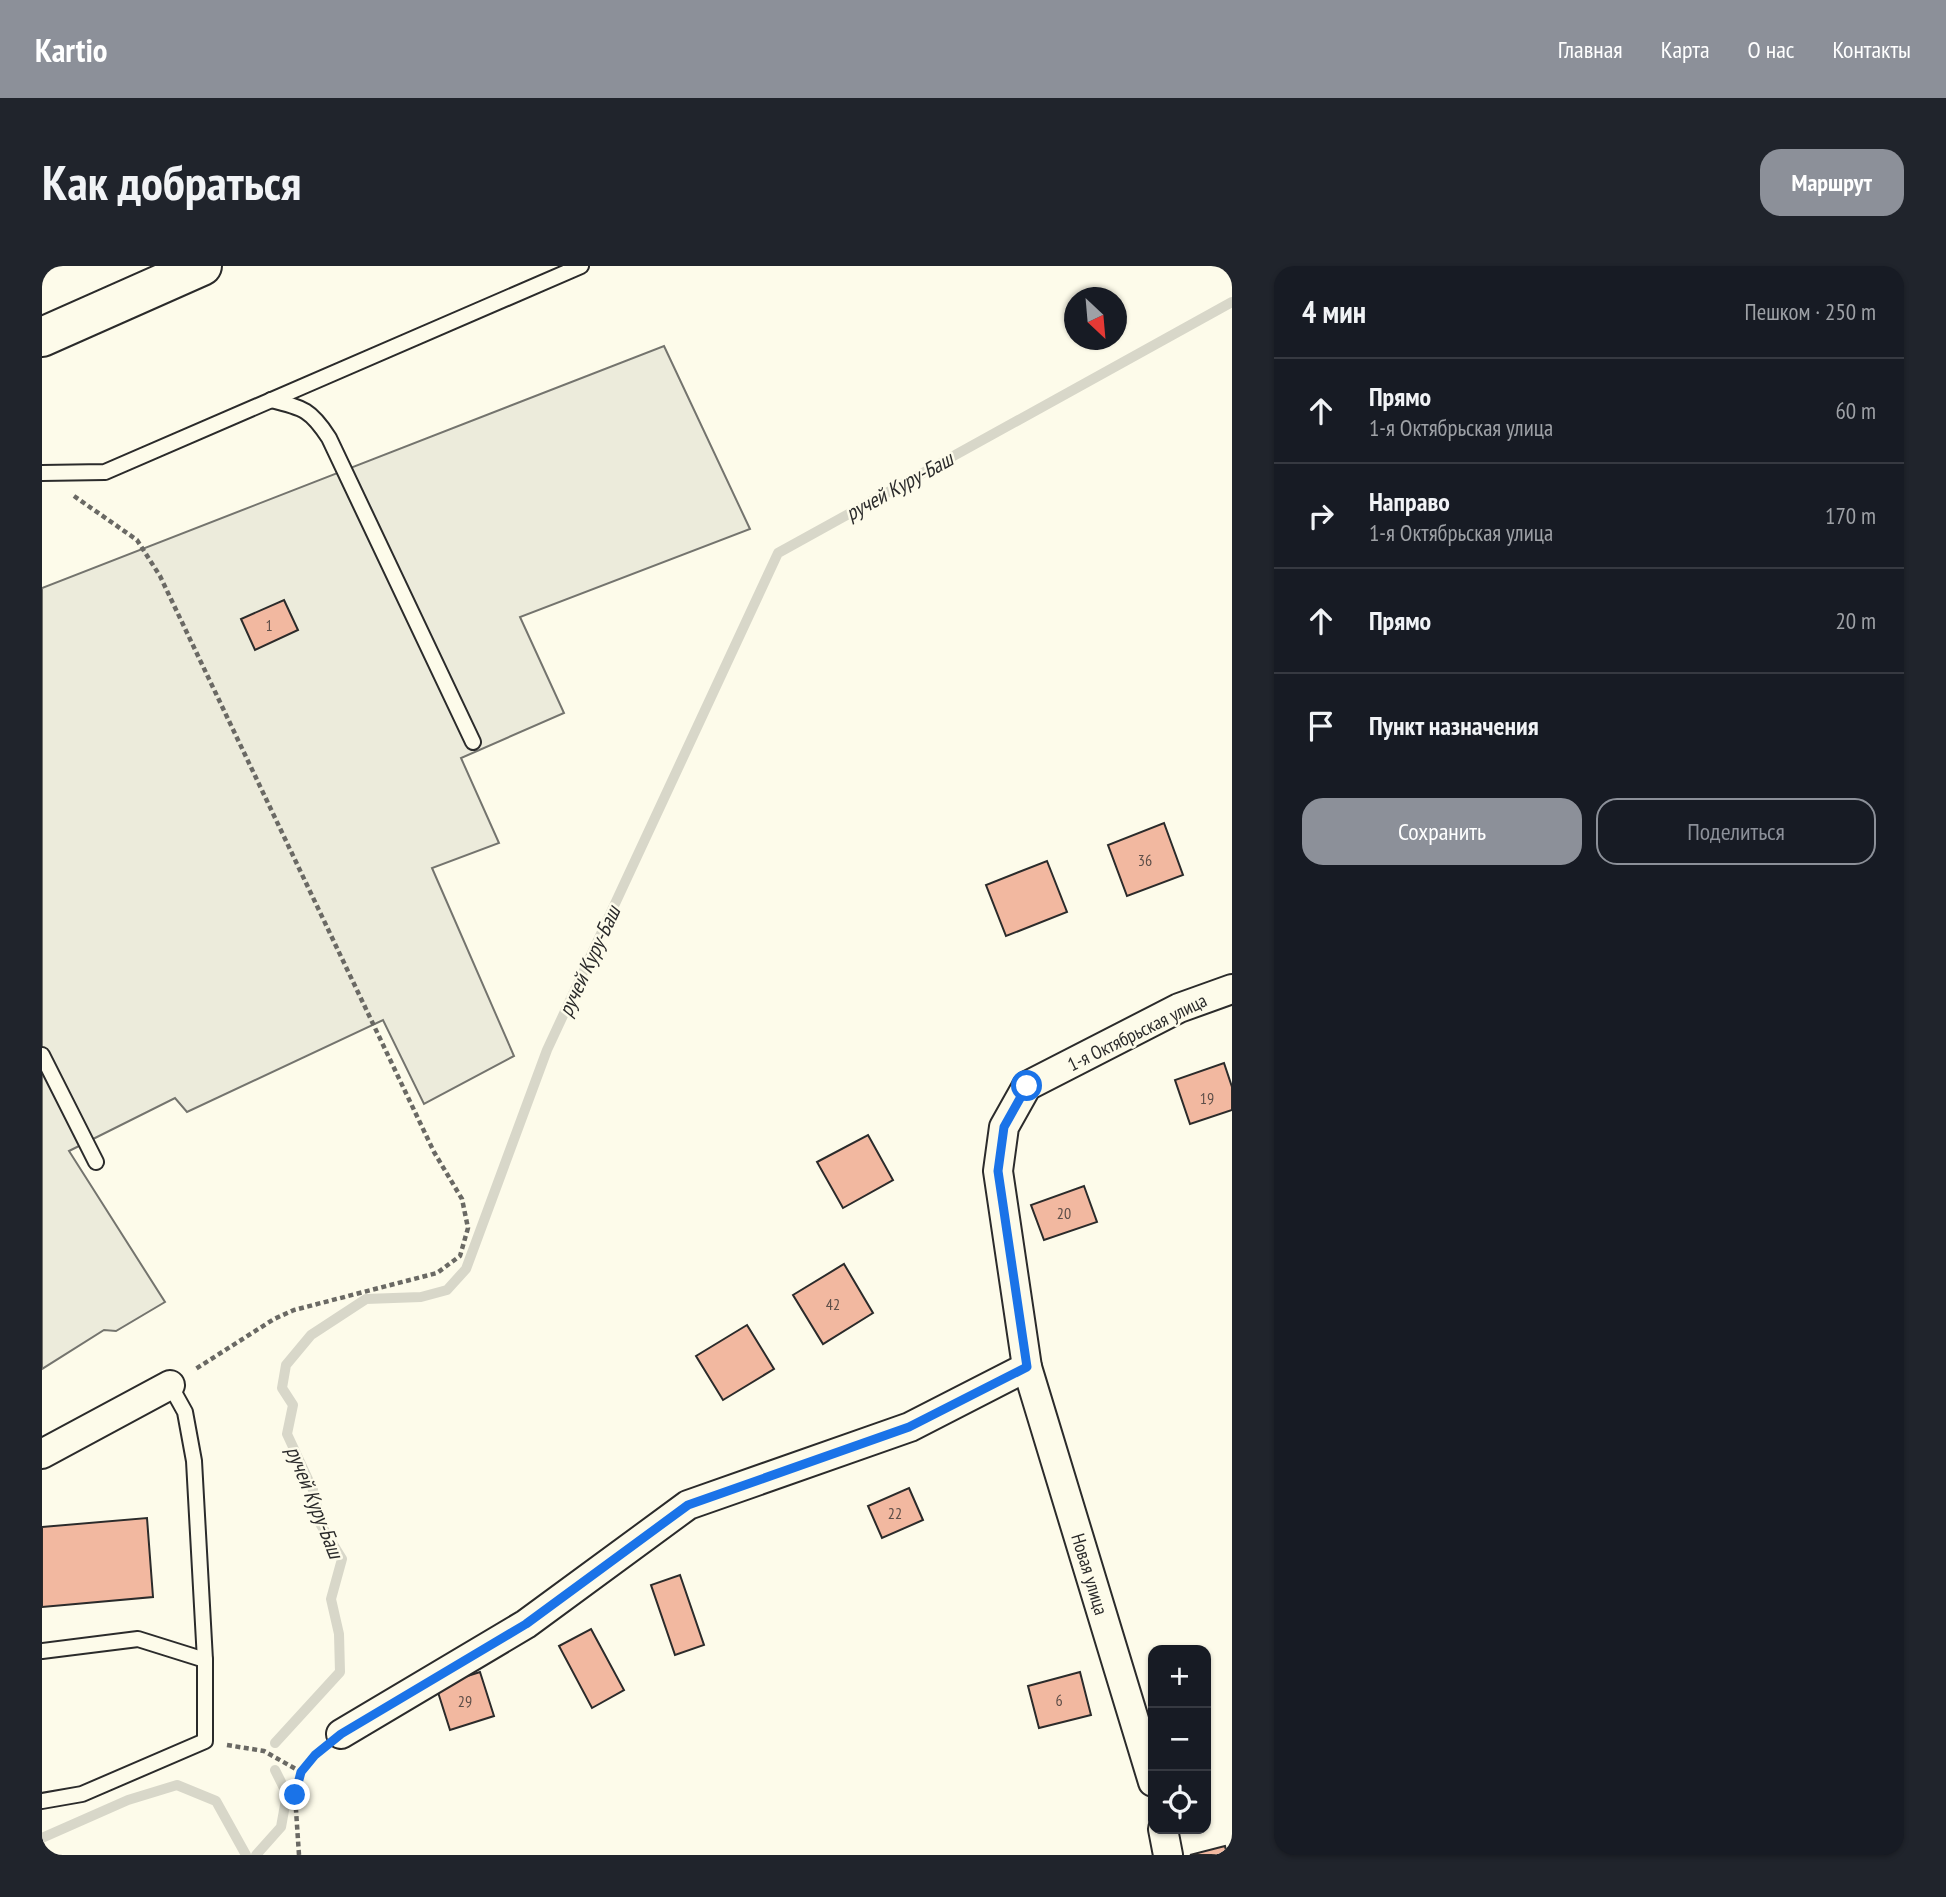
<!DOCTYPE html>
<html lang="ru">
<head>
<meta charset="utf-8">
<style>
	:root { --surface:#171b24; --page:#20242c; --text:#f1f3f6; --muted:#9ea1a6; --line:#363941; --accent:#8c9099 }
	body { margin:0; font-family:"PT Sans Narrow",sans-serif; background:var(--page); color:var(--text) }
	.controls { position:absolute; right:21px; bottom:21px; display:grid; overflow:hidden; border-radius:14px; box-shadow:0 2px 5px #0004 }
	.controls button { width:63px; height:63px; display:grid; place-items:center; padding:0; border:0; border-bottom:2px solid var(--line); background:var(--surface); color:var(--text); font:35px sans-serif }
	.compass { position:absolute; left:1022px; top:21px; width:63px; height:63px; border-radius:50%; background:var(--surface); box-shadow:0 2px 5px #0004; rotate:154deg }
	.stop { position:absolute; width:21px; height:21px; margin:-16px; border:5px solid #1a73e8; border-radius:50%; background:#fff }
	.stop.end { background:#1a73e8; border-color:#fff; box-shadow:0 2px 7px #0008 }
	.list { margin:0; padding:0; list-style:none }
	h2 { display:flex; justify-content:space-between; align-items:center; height:91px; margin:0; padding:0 28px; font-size:30px }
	h2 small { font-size:23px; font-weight:400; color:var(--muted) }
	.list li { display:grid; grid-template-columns:46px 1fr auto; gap:21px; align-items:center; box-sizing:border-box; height:105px; padding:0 28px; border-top:2px solid var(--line) }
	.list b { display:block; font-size:26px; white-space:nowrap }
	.list p { margin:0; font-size:23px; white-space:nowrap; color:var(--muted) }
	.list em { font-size:23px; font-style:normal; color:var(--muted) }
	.actions { display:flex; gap:14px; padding:21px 28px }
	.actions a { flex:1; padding:16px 0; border:2px solid var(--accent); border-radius:21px; text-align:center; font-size:24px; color:var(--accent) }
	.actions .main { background:var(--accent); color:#fff }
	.icon { flex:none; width:38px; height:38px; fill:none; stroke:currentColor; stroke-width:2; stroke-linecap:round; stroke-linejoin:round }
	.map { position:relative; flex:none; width:1190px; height:1589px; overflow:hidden; border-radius:21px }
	header { display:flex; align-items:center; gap:42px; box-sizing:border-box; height:98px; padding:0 35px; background:var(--accent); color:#fff }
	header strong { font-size:33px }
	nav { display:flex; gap:38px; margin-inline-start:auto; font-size:24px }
	.intro { display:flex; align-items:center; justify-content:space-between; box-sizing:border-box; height:168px; padding:0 42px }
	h1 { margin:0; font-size:49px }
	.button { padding:18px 32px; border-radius:21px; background:var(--accent); color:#fff; font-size:24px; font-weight:700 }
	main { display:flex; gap:42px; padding:0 42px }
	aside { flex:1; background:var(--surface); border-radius:21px; box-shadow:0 2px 5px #0004 }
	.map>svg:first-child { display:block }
	.green { fill:#ecebdb; stroke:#74746e; stroke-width:2 }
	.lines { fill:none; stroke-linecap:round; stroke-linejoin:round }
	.stream { stroke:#d8d7c9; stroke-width:10 }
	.building { fill:#f2b8a0; stroke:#2b2b2b; stroke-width:2 }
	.service-casing { stroke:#2b2b2b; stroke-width:18 }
	.minor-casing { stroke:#2b2b2b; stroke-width:32 }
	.primary-casing { stroke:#2b2b2b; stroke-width:42 }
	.path { stroke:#6a6964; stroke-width:4.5; stroke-dasharray:5 3.5; stroke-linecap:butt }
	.service { stroke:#fdfbea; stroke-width:14 }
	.minor { stroke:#fdfbea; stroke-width:28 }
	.primary { stroke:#fdfbea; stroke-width:38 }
	.route { stroke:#1a73e8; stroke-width:9 }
	.labels { text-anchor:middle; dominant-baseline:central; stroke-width:5; stroke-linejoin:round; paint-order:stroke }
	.number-label { font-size:16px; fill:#5d4e48 }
	.street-label { font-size:19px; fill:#2b2b2b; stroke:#fdfbea }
	.water-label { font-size:21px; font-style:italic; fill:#2b2b2b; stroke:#fdfbea }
</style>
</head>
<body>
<header>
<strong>Kartio</strong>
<nav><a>Главная</a><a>Карта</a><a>О нас</a><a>Контакты</a></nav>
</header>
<div class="intro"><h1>Как добраться</h1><a class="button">Маршрут</a></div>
<main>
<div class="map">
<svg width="1190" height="1589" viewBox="0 0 1190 1589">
	<rect width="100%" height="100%" fill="#fdfbea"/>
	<!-- green -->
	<path class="green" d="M622,80L708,263L478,351L522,447L419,492L457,577L390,602L472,790L382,838L341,754L145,846L133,832L27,885L123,1036L74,1065L62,1064L0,1103V322Z"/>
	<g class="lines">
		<!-- stream -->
		<g class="stream">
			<path d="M233,1477L298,1406L297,1368L289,1333L300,1293L279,1259L271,1224L245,1168L251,1139L240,1122L244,1099L269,1069L324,1033L379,1031L405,1024L424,1003L505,784L736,287L1190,36"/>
			<path d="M0,1572L86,1534L135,1519L174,1535L204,1589"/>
			<path d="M214,1589L239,1561L245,1528L233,1504"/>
		</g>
	</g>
	<!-- building -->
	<g class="building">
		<path d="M242,334L256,364L213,384L199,353Z"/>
		<path d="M1122,557L1141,609L1085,630L1066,579Z"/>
		<path d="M1005,595L1025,646L964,670L944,619Z"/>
		<path d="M1182,797L1190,821V844L1148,858L1133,814Z"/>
		<path d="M826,869L851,914L801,942L775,896Z"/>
		<path d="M1042,920L1055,956L1002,974L989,939Z"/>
		<path d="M802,998L831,1047L781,1078L751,1029Z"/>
		<path d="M705,1059L732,1103L681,1134L654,1090Z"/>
		<path d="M867,1222L881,1254L840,1272L826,1240Z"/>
		<path d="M105,1252L111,1331L0,1341V1261Z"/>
		<path d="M638,1309L662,1379L633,1389L609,1319Z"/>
		<path d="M549,1363L582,1424L550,1442L517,1380Z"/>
		<path d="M438,1406L452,1450L408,1464L394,1420Z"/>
		<path d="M1038,1406L1049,1449L997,1462L986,1420Z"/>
		<path d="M1183,1580L1185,1589H1148Z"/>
	</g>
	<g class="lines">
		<defs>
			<g id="service">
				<path d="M229,134C262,142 269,144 287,172L431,476"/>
				<path d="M0,207L63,206L539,0"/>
				<path d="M0,789L54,896"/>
				<path d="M0,1385L96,1373L163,1394"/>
				<path d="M0,1535L40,1528L163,1475V1394L152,1195L143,1146L128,1119"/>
			</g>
			<g id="minor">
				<path d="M985,1101L1111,1516"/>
				<path d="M0,1188L128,1119"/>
				<path d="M299,1468L484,1358L646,1239L868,1161L985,1101L956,905L962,861L985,820L1137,742L1190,723"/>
				<path d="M1121,1563L1126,1589"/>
			</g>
			<path id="primary" d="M0,71L160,0"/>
		</defs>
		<!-- service casing -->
		<use href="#service" class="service-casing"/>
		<!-- minor casing -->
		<use href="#minor" class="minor-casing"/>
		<!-- primary casing -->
		<use href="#primary" class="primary-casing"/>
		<!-- path -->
		<g class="path">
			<path d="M32,230L95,274L118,310L392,886L420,933L426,962L418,990L395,1007L252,1044L232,1053L152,1104"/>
			<path d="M185,1479L222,1485L259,1506L277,1486"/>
			<path d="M257,1589L253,1529L259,1506"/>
		</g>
		<!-- service -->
		<use href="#service" class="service"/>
		<!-- minor -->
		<use href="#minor" class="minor"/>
		<!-- primary -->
		<use href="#primary" class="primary"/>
	</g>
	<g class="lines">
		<!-- route -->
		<path class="route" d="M253,1529L259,1506L273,1489L299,1468L484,1358L646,1239L867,1161L985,1101L956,905L962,861L985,820"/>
	</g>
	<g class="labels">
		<!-- number labels -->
		<g class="number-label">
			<text x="227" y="359">1</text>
			<text x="1103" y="594">36</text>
			<text x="1165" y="832">19</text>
			<text x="1022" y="947">20</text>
			<text x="791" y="1038">42</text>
			<text x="853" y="1247">22</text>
			<text x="1017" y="1434">6</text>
			<text x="423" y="1435">29</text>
		</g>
		<!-- street labels -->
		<g class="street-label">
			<text transform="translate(1095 766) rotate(-26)">1-я Октябрьская улица</text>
			<text transform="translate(1048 1308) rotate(73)">Новая улица</text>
		</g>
		<!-- water labels -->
		<g class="water-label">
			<text transform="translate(857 220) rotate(-29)">ручей Куру-Баш</text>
			<text transform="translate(547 695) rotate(-65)">ручей Куру-Баш</text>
			<text transform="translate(273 1236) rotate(68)">ручей Куру-Баш</text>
		</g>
	</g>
</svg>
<div class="controls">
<button>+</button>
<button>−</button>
<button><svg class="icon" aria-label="locate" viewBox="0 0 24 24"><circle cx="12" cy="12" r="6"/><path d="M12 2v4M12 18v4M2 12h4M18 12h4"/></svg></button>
</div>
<svg class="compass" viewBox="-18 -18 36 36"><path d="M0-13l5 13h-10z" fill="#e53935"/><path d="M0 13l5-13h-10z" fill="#9ea1a6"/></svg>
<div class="stop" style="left:985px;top:820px"></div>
<div class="stop end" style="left:253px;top:1529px"></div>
</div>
<aside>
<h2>4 мин<small>Пешком · 250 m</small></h2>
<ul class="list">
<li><svg class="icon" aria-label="ahead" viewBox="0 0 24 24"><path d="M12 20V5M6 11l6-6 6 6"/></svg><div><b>Прямо</b><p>1-я Октябрьская улица</p></div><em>60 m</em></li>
<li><svg class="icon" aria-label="right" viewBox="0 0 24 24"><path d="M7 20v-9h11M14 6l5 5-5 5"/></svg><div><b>Направо</b><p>1-я Октябрьская улица</p></div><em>170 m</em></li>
<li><svg class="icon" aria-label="ahead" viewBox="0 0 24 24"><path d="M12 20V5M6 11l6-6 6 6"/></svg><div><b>Прямо</b></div><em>20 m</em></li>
<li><svg class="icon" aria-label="arrive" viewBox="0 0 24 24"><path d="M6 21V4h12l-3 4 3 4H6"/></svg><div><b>Пункт назначения</b></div></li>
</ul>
<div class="actions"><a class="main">Сохранить</a><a>Поделиться</a></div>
</aside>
</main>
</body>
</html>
